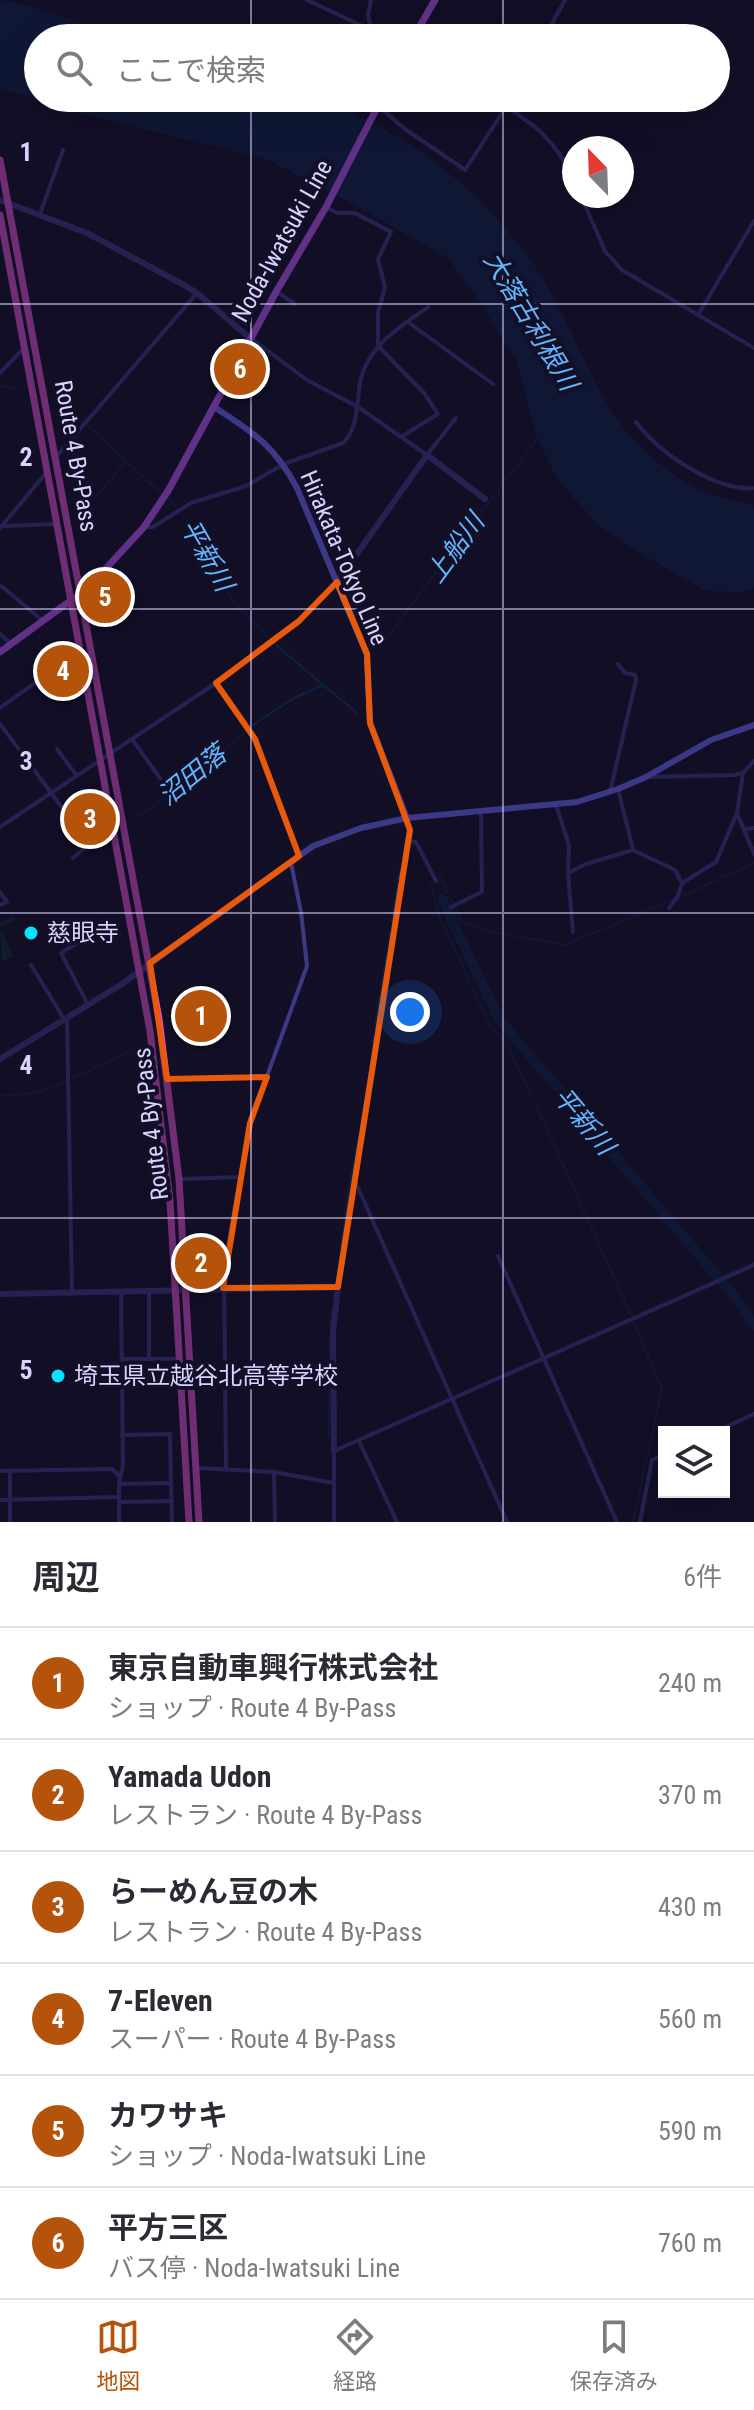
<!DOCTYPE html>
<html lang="ja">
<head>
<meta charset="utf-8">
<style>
	:root { --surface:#fff; --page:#f7f7f7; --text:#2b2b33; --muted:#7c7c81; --line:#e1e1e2; --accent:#b45309 }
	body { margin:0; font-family:"Roboto Condensed","Noto Sans JP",sans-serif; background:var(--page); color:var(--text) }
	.controls { position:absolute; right:24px; bottom:24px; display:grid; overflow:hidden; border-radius:0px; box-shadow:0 8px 32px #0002 }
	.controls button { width:72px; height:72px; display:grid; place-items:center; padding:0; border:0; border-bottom:2px solid var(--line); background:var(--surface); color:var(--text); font:40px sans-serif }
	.compass { position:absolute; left:562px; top:136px; width:72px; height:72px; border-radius:50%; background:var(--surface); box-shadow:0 8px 32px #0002; rotate:337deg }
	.you { position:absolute; left:410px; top:1012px; width:28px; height:28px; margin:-20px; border:6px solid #fff; border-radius:50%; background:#1a73e8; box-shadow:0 0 0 12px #1a73e833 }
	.badge { display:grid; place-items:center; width:52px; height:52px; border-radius:50%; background:var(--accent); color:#fff; font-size:26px; font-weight:700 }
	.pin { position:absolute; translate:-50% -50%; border:4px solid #fff; box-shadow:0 2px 8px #0006 }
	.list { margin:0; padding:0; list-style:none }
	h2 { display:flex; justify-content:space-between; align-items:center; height:104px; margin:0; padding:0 32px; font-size:34px }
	h2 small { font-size:26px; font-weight:400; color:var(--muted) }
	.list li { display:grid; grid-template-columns:52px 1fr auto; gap:24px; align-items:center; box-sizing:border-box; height:112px; padding:0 32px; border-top:2px solid var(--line) }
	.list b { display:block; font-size:30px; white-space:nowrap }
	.list p { margin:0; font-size:26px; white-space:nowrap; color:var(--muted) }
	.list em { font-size:26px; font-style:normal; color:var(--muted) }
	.icon { flex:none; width:44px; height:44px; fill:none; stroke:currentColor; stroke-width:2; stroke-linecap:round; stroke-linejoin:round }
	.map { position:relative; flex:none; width:754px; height:1522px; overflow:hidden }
	.search { position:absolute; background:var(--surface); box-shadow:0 8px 32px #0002; left:24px; right:24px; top:24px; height:88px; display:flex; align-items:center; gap:20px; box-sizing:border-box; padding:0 28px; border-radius:44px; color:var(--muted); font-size:30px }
	.sheet { height:776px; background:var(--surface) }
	nav { display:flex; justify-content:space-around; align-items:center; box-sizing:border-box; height:112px; border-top:2px solid var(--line); background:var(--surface); font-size:22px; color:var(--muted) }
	nav a { display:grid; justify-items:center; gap:4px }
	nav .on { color:var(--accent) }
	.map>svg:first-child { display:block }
	.green { fill:#12302f }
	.water { fill:#0c2248 }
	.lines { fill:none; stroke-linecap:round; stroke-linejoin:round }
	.stream { stroke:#0c2248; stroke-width:2 }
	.river { stroke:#0c2248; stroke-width:10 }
	.minor { stroke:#3d3a85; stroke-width:4 }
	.tertiary { stroke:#3d3a85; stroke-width:6 }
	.secondary { stroke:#6f6bff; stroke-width:6 }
	.primary { stroke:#c25bff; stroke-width:7 }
	.trunk { stroke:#e055d1; stroke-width:7 }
	.marked { fill:none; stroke:#e8590c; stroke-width:6; stroke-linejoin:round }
	.grid { fill:none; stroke:#d9d4ff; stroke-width:2; stroke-opacity:0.55 }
	.poi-dot { fill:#00e5ff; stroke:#130f26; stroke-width:3 }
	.labels { text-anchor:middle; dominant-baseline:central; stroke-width:8; stroke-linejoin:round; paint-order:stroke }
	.street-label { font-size:24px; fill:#d9d4ff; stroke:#130f26 }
	.poi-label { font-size:24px; fill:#d9d4ff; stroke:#130f26; text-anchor:start }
	.water-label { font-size:26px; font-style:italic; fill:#62b6ff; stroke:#130f26 }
	.grid-label { font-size:26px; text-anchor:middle; font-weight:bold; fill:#d9d4ff; stroke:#130f26; stroke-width:8; stroke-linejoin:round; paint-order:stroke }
</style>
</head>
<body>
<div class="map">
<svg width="754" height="1522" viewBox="0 0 754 1522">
	<rect width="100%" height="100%" fill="#130f26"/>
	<!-- green -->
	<path class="green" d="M14,916L16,920L0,927L13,956L2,961L0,923Z"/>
	<!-- water -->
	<path class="water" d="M0,0L37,8L127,38H38V98H317C403,132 467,177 524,251C563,301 581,363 615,416C630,439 657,463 680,479C700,493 730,500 754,505V588L740,592L706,591L645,556L600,526L558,481L537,437L516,360L476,296L448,258L355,205L264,158L84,114L0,88Z"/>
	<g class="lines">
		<!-- stream -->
		<g class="stream">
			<path d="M0,386L19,389"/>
			<path d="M54,400L72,411L162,494"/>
			<path d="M167,498C196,523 207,565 230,596C260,636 318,680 357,713"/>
			<path d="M78,518L126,461"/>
			<path d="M380,649L409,608L537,439"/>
			<path d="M253,725L294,698L323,685"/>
			<path d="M135,818L177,791L247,730"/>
			<path d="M95,845L108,838"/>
			<path d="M439,875L462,922L493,932L565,945L672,900"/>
			<path d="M398,879L400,871"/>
			<path d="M430,884L440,918L489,1023L509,1049L532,1097"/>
			<path d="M678,898L754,863"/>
			<path d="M392,923L398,883"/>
			<path d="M388,950L390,933"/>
			<path d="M375,1028L387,954"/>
			<path d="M373,1042L375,1034"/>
			<path d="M0,1096L42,1092L142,1046"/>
			<path d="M537,1107L631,1315"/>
			<path d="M350,1185L359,1137"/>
			<path d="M341,1249L349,1191"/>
			<path d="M717,1278L754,1262"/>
			<path d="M330,1327L333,1308"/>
			<path d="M329,1384L330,1335"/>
			<path d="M329,1389V1436"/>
			<path d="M633,1522L662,1389L634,1323"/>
		</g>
		<!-- river -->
		<path class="river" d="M442,899L499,1019L738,1301L754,1325"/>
		<!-- minor -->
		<g class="minor">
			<path d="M307,0L371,30L382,38"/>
			<path d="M371,30L368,14L371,0"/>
			<path d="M544,38L565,0"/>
			<path d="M493,98C532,123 554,136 574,181"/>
			<path d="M504,105L509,98"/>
			<path d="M378,106L405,129L465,170L506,107"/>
			<path d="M581,196L605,251L622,270L754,348"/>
			<path d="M326,207L337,213H355L391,232L378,259L385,288L378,312V346L424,393L438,414L401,437"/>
			<path d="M40,214L63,150"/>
			<path d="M277,292L295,304"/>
			<path d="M698,315L754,221"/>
			<path d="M408,322L493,384"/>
			<path d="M252,339L307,380L358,407L427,455L456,418"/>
			<path d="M0,373L24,348"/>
			<path d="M636,422C659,453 715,491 754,488"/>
			<path d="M56,457L197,293"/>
			<path d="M2,526L55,524"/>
			<path d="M146,527H153L191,503L246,486L284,464L343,443C360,427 356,399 361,378C370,344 402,326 428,307"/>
			<path d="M0,528L46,473"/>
			<path d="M0,585L42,620"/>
			<path d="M0,634L10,643"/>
			<path d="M216,683L255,739L299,856"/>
			<path d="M0,708L71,657"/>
			<path d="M0,724L89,844L73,858"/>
			<path d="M132,739L167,788"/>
			<path d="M57,749L77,776"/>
			<path d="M743,773L737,813L754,854"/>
			<path d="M646,777L734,775L743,773L754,761"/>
			<path d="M618,789L633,849"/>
			<path d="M610,792L636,680L635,675L625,673L618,664"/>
			<path d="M556,805L569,845L568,873L573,932"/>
			<path d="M0,827L216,683L299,621L337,582"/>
			<path d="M745,829L754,828"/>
			<path d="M408,841L416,842L436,881"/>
			<path d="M568,873L586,864L633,850L675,870L682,883L678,896L669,908"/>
			<path d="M682,883L716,862L737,813"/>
			<path d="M0,892L7,902L0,905"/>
			<path d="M451,907L482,892L481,812"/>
			<path d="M82,940L61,953L88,1005"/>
			<path d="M31,965L64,1019"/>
			<path d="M67,1019L72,1293"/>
			<path d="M167,1079L267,1077"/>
			<path d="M179,1179L241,1177"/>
			<path d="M355,1181L507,1522"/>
			<path d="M498,1256L617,1522"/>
			<path d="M149,1292V1359"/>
			<path d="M122,1359H179"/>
			<path d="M715,1432L754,1414"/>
			<path d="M359,1441L397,1522"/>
			<path d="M198,1468L274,1472L334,1483"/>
			<path d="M226,1470L224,1267L250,1123L307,966L301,912L291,863"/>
			<path d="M0,1471L112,1469L120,1477"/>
			<path d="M10,1471V1522"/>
			<path d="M274,1472L275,1522"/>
			<path d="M171,1483L172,1522"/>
			<path d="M119,1484L171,1483L170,1434L122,1435"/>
			<path d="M0,1500L119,1497"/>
			<path d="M119,1502L172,1501"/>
			<path d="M119,1522V1484L123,1465L121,1293"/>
			<path d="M334,1522V1451L754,1265"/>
			<path d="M640,1522L652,1460L664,1455"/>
		</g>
		<!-- tertiary -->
		<g class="tertiary">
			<path d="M0,200L87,233L184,285L197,293L251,339"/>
			<path d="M337,582L427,455L485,499"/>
			<path d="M0,1059L122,984L313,846L361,828L407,818L410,830L338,1287L333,1332L334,1451"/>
			<path d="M0,1294L338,1287"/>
		</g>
		<!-- secondary -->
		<path class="secondary" d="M214,407C254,433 274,445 297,488L367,654L370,723L407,818L577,802L618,789L646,777L711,740L754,725"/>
		<!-- primary -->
		<g class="primary">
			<path d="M413,38L435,0"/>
			<path d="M0,652L88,588L144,527L168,491L276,292L326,207L382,98"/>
		</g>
		<!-- trunk -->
		<g class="trunk">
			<path d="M0,160L159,1019L179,1179L199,1522"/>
			<path d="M0,215L150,1031L170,1201L189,1522"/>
		</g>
	</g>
	<!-- marked area -->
	<path d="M0 0H754V1522H0ZM337,582L367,654L370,723L410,830L338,1287L223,1288L250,1123L267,1077L167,1079L150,963L299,856L255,739L216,683L299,621Z" fill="#130f26" fill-opacity=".55" fill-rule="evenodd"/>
	<path class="marked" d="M337,582L367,654L370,723L410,830L338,1287L223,1288L250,1123L267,1077L167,1079L150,963L299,856L255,739L216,683L299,621Z"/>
	<!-- grid -->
	<path class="grid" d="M251,0V38M503,0V38M251,98V1522M503,98V1522M0,304H754M0,609H754M0,913H754M0,1218H754"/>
	<!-- markers -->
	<g class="poi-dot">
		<circle cx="31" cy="933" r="8"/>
		<circle cx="58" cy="1376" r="8"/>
	</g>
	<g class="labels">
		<!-- street labels -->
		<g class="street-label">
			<text transform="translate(282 241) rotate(-61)">Noda-Iwatsuki Line</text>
			<text transform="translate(76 456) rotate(80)">Route 4 By-Pass</text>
			<text transform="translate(344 558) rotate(67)">Hirakata-Tokyo Line</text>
			<text transform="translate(151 1124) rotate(-97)">Route 4 By-Pass</text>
		</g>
		<!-- poi labels -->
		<g class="poi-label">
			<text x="47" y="933">慈眼寺</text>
			<text x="74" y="1376">埼玉県立越谷北高等学校</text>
		</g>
		<!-- water labels -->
		<g class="water-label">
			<text transform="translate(531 321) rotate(59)">大落古利根川</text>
			<text transform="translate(455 548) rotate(-54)">上船川</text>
			<text transform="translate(207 555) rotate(60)">平新川</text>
			<text transform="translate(192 775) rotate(-39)">沼田落</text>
			<text transform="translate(584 1121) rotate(50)">平新川</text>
		</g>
	</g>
	<g class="grid-label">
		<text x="26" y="161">1</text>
		<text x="26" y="466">2</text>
		<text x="26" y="770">3</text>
		<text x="26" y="1074">4</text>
		<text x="26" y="1379">5</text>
	</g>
</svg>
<div class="controls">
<button><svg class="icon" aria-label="layers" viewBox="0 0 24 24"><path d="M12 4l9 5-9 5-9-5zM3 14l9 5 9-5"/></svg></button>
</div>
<svg class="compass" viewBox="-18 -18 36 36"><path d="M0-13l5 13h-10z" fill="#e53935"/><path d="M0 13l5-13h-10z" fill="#7c7c81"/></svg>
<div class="you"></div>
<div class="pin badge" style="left:201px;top:1016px">1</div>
<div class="pin badge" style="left:201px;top:1263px">2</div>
<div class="pin badge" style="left:90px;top:819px">3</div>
<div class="pin badge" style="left:63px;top:671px">4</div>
<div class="pin badge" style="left:105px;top:597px">5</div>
<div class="pin badge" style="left:240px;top:369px">6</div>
<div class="search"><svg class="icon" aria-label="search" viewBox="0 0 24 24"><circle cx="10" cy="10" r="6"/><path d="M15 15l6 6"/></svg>ここで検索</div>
</div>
<section class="sheet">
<h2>周辺<small>6件</small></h2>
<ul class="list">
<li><span class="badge">1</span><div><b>東京自動車興行株式会社</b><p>ショップ · Route 4 By-Pass</p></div><em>240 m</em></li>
<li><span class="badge">2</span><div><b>Yamada Udon</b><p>レストラン · Route 4 By-Pass</p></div><em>370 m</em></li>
<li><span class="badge">3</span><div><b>らーめん豆の木</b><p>レストラン · Route 4 By-Pass</p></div><em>430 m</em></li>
<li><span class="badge">4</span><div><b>7-Eleven</b><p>スーパー · Route 4 By-Pass</p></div><em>560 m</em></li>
<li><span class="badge">5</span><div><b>カワサキ</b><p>ショップ · Noda-Iwatsuki Line</p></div><em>590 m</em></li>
<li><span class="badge">6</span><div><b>平方三区</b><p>バス停 · Noda-Iwatsuki Line</p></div><em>760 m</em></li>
</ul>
</section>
<nav>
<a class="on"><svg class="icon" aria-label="map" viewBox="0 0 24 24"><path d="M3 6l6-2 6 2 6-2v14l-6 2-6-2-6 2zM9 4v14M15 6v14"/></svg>地図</a>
<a><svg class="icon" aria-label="directions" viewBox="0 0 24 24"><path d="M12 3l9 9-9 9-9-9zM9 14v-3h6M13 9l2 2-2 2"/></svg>経路</a>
<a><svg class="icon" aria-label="saved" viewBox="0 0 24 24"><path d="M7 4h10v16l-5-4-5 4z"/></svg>保存済み</a>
</nav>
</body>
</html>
